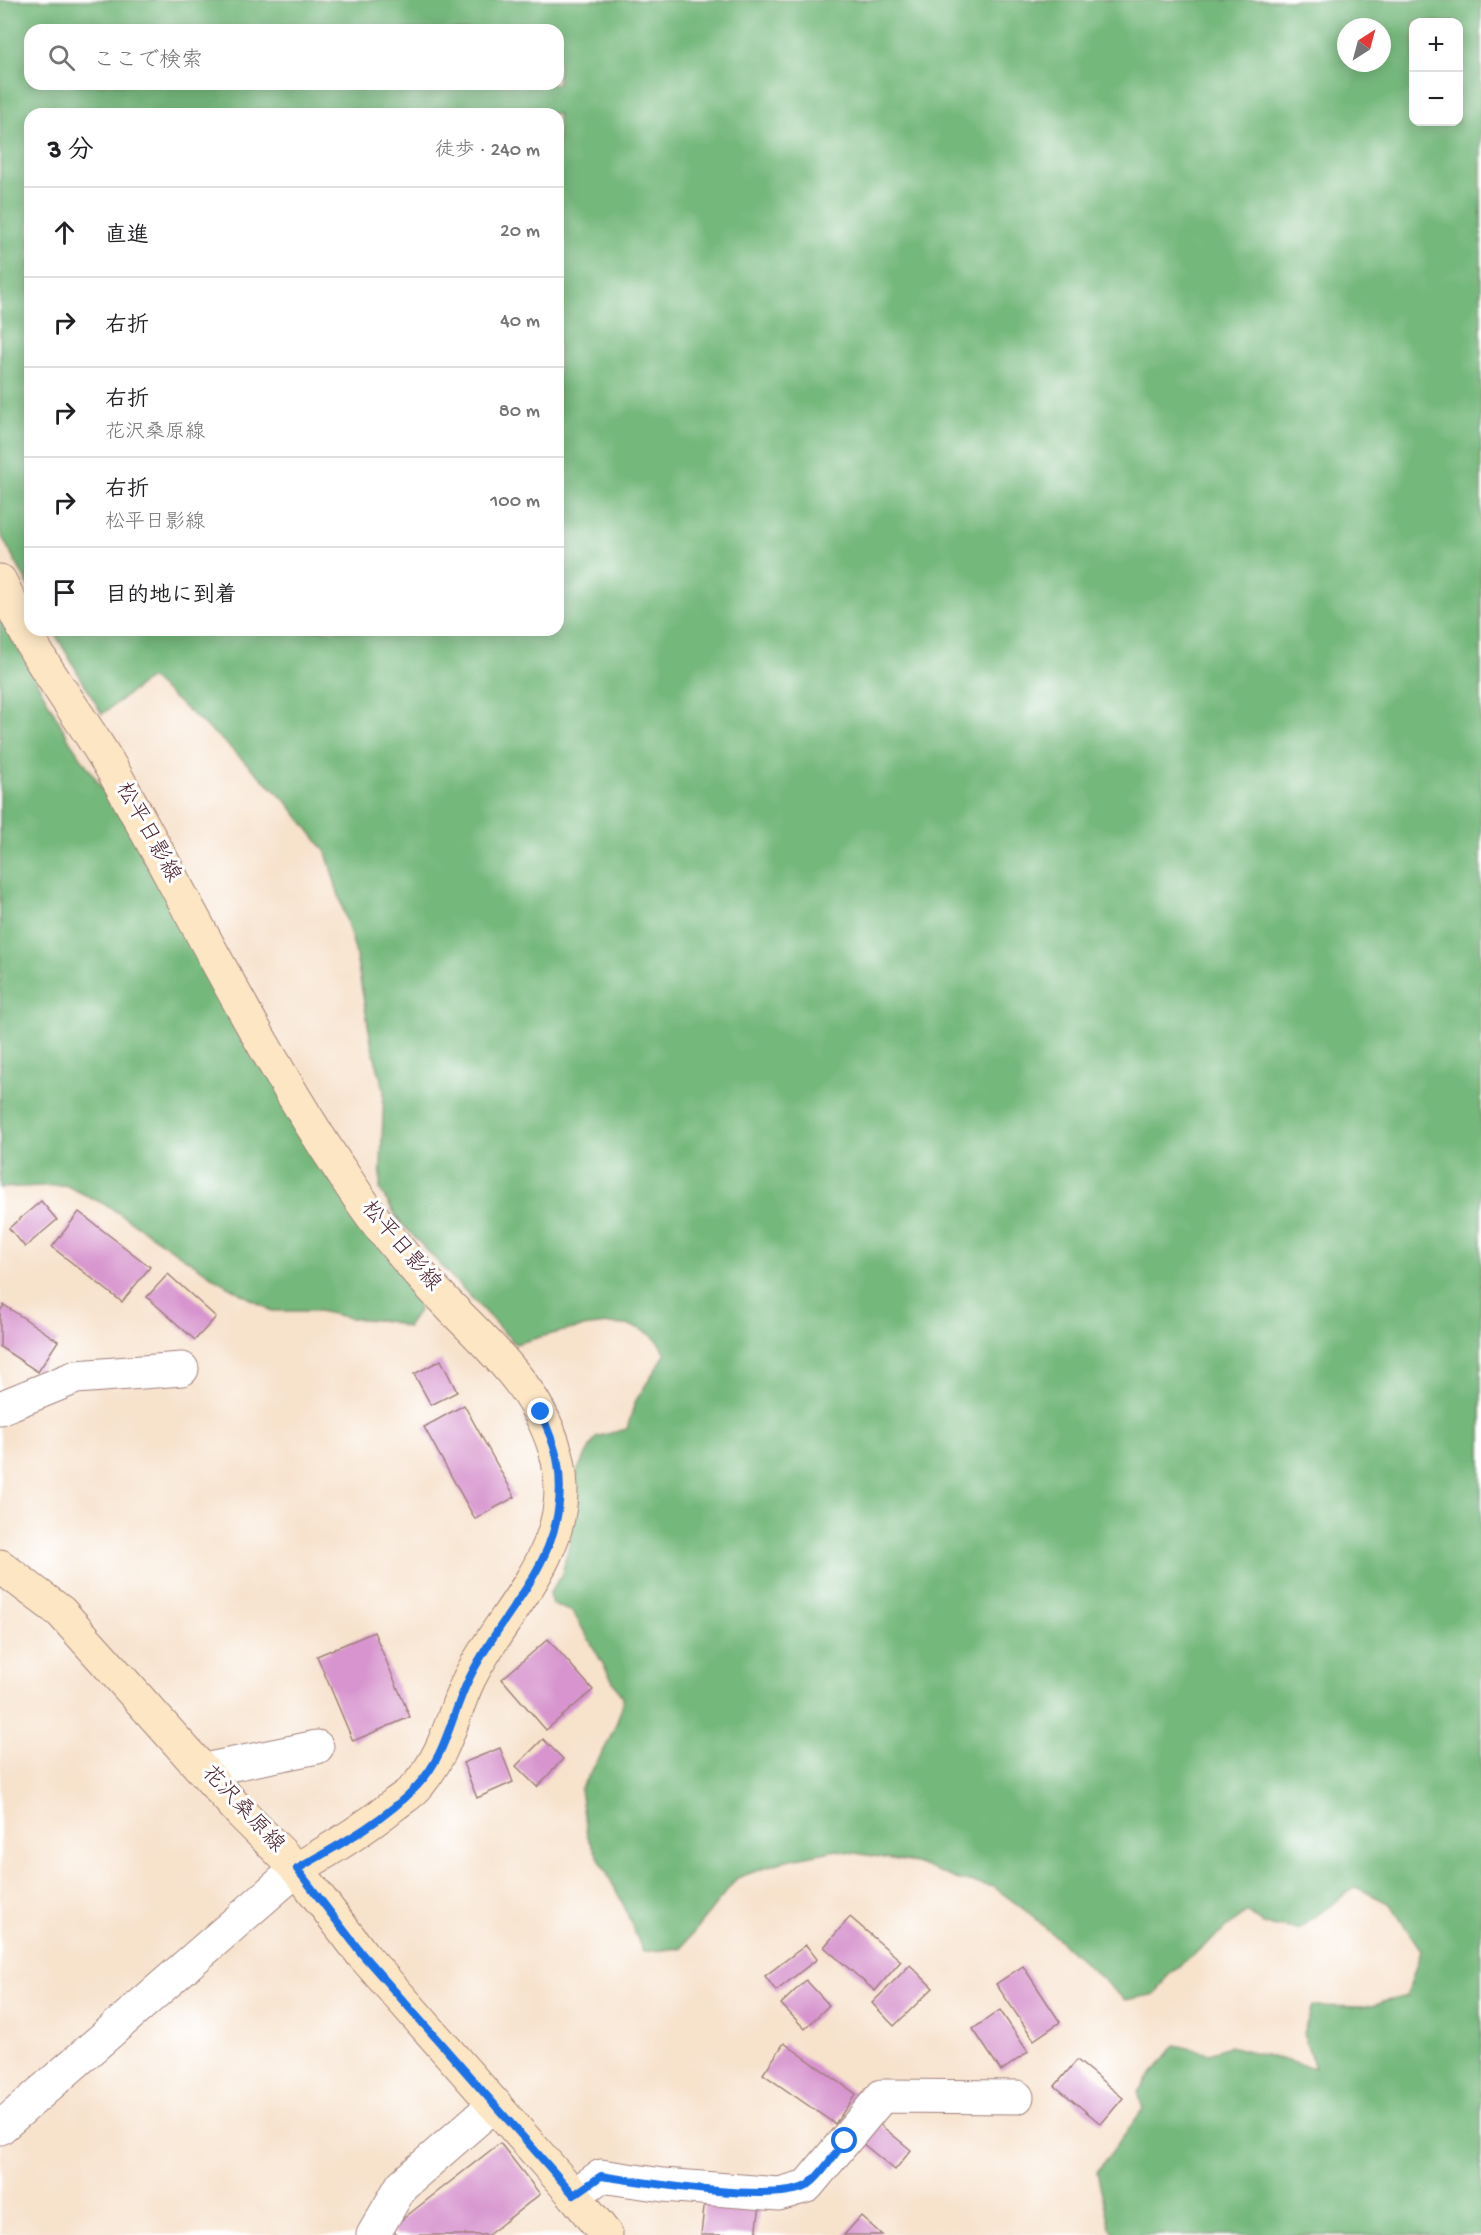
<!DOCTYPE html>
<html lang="ja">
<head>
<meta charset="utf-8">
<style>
	:root { --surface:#fff; --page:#f6f6f6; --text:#202124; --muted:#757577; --line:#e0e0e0 }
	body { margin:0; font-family:"Gochi Hand","Klee One",sans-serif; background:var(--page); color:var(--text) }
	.controls { position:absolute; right:18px; top:18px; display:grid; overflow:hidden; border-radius:12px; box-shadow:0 3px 15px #0003 }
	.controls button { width:54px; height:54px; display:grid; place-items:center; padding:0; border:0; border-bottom:2px solid var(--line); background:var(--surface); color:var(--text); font:30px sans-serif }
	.compass { position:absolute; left:1337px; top:18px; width:54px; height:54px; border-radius:50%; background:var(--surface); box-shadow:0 3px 15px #0003; rotate:36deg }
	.stop { position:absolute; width:18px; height:18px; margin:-14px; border:4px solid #1a73e8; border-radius:50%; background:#fff }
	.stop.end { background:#1a73e8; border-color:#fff; box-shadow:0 2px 6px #0008 }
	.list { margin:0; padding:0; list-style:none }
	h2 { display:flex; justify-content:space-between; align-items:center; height:78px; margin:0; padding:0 24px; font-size:26px }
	h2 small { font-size:20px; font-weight:400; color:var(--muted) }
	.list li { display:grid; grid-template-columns:39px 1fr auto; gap:18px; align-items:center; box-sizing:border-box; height:90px; padding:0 24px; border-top:2px solid var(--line) }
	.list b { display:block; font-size:22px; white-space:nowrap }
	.list p { margin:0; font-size:20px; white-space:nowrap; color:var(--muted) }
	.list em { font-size:20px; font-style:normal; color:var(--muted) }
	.icon { flex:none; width:33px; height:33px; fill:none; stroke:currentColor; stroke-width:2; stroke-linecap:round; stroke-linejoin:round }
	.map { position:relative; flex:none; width:1481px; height:2235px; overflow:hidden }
	.search { position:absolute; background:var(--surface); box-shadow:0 3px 15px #0003; left:24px; top:24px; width:540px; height:66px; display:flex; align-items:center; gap:15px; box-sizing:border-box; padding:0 21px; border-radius:18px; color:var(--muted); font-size:22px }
	.panel { position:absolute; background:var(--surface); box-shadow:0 3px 15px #0003; left:24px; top:108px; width:540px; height:528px; border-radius:18px }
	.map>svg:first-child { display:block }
	.forest { fill:#75b87c; stroke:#606c54; stroke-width:1.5; fill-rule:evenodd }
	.building { fill:#d794ce }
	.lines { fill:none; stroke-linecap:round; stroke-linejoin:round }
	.street-casing { stroke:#a0807c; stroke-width:35 }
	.secondary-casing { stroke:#a0807c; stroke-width:35 }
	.street { stroke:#fff; stroke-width:33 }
	.secondary { stroke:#fce6c4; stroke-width:33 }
	.route { stroke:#1a73e8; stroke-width:8 }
	.labels { text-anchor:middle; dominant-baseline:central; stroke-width:6; stroke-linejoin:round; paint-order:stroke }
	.street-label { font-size:22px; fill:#4a1f2b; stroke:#fff }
</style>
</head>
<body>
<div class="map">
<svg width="1481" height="2235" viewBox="0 0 1481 2235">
	<rect width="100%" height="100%" fill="#fff"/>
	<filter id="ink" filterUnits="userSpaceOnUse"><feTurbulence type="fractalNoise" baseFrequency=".0167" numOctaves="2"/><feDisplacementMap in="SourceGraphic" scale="12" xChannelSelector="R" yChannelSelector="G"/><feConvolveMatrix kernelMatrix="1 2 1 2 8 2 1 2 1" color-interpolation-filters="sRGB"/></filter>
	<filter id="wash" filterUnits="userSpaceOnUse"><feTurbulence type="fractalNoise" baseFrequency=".008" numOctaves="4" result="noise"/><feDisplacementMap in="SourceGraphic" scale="24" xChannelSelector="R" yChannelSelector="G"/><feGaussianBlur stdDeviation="1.35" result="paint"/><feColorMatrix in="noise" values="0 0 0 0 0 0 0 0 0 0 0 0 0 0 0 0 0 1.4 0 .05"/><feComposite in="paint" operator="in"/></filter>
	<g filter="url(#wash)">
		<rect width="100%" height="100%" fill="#f7e2cc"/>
		<!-- forest -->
		<g class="forest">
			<path d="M0,0H1481V2235H1116L1110,2228L1097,2172L1143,2109L1138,2092L1175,2045L1210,2053L1229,2046L1315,2068L1303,2033L1313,2006L1363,2007L1407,1996L1421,1950L1390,1904L1356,1887L1298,1929L1263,1924L1247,1912L1169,1974L1156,1994L1125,2000L1034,1917L994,1887L959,1880L916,1863L837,1850L786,1860L737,1878L681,1948L643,1952L624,1906L587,1835L580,1789C598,1761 617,1733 623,1699L573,1612L552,1604L549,1594L562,1574L571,1537L578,1499L577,1471L596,1437L627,1429L635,1402L666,1353C661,1347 657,1339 651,1335C621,1310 549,1335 515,1344L400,1222L380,1190L384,1090L372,1047L355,950L326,852L287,802L223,741L150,678L102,714L53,630H558V114H30V588L0,533ZM1414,22H1458V122H1414ZM1346,27H1382V63H1346ZM30,30H558V84H30Z"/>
			<path d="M0,616L71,743L124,820L417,1293L419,1310L407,1327L388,1321L350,1318L319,1311H272L219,1281L108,1206L65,1185L0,1188Z"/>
		</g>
		<g id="blocks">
			<!-- building -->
			<g class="building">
				<path d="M41,1201L57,1220L25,1247L9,1228Z"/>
				<path d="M79,1212L150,1267L122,1302L52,1247Z"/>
				<path d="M168,1274L216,1317L195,1340L147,1297Z"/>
				<path d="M4,1305L58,1341L38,1372L0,1347V1311Z"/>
				<path d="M441,1360L457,1392L431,1405L414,1374Z"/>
				<path d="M464,1405L515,1497L475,1519L424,1427Z"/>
				<path d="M374,1632L410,1717L353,1741L317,1656Z"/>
				<path d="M548,1639L593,1690L546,1730L502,1679Z"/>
				<path d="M543,1739L563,1759L537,1787L516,1766Z"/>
				<path d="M500,1748L513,1782L477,1798L463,1763Z"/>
				<path d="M850,1917L901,1961L875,1991L824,1947Z"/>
				<path d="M806,1945L817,1959L776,1991L765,1976Z"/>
				<path d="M910,1965L933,1988L894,2026L872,2003Z"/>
				<path d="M1023,1966L1060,2022L1034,2040L996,1984Z"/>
				<path d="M806,1980L829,2005L805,2029L781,2004Z"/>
				<path d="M1000,2010L1028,2052L1001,2071L973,2029Z"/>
				<path d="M784,2043L856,2094L835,2124L763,2074Z"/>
				<path d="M1077,2060L1123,2098L1101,2124L1055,2086Z"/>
				<path d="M878,2123L911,2150L895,2170L862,2143Z"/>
				<path d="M500,2143L540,2194L488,2235H397L391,2228Z"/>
				<path d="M705,2197L760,2204L756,2235H701Z"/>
				<path d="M861,2216L882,2235H844Z"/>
			</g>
		</g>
	</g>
	<g filter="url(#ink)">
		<use href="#blocks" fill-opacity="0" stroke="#a0807c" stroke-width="1.5"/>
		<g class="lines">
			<defs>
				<g id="street">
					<path d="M0,1408L76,1377L182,1369"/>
					<path d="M204,1770L317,1747"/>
					<path d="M0,2128L297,1869"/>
					<path d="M574,2195L601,2176L663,2185L779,2194L807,2186L882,2096L1017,2097"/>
					<path d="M373,2235L402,2185L495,2104"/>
				</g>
				<g id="secondary">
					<path d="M0,581C13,607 25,633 40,658C64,697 93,735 116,776C192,912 261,1053 349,1183C371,1217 399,1251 426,1281C477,1338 540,1382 558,1461C577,1549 504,1608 469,1679C451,1717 448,1749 419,1784C413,1792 403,1798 395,1804C364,1829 332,1849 297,1869"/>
					<path d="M0,1566L61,1612L242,1814L297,1869L362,1954L574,2195L606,2235"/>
				</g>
			</defs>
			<!-- street casing -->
			<use href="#street" class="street-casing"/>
			<!-- secondary casing -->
			<use href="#secondary" class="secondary-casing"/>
			<!-- street -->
			<use href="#street" class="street"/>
			<!-- secondary -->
			<use href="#secondary" class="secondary"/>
		</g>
	</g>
	<g class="lines" filter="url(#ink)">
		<!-- route -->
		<path class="route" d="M541,1412C547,1429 556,1447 558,1464C572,1557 504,1605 468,1681C451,1716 446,1756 417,1786C384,1821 339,1845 297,1869L362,1954L574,2195L601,2176C641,2182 774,2204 806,2186C818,2180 836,2152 845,2141"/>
	</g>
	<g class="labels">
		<!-- street labels -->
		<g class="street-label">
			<text transform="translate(147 833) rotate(61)">松平日影線</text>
			<text transform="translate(400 1247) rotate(50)">松平日影線</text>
			<text transform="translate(242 1810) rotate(47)">花沢桑原線</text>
		</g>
	</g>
</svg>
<div class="controls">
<button>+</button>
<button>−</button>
</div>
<svg class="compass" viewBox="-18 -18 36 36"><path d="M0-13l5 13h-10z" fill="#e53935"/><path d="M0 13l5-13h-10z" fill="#757577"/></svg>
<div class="stop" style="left:845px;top:2141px"></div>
<div class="stop end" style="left:541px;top:1412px"></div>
<div class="search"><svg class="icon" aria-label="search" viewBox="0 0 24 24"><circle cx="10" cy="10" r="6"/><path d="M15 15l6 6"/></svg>ここで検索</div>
<section class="panel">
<h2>3 分<small>徒歩 · 240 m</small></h2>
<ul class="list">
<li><svg class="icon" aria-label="ahead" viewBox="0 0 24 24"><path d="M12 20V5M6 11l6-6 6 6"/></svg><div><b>直進</b></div><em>20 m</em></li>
<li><svg class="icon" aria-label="right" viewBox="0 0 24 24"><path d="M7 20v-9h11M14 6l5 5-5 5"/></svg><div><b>右折</b></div><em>40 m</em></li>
<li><svg class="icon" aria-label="right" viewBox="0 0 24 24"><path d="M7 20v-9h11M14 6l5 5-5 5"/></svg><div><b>右折</b><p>花沢桑原線</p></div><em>80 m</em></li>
<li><svg class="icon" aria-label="right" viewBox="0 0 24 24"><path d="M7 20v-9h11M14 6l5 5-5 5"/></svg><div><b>右折</b><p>松平日影線</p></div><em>100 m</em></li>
<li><svg class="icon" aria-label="arrive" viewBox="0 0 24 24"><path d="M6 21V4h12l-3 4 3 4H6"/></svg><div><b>目的地に到着</b></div></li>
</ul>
</section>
</div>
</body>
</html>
